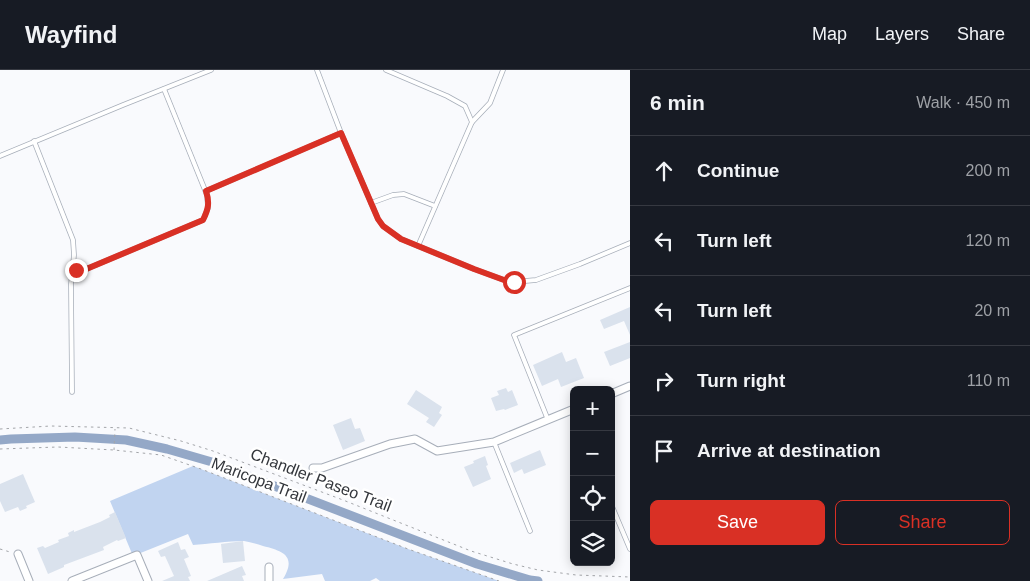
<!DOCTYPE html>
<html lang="en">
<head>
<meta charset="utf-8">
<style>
	:root { --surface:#171b24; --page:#20242c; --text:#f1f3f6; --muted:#9ea1a6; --line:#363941; --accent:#d93025 }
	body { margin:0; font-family:Helvetica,sans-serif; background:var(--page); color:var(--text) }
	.controls { position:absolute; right:15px; bottom:15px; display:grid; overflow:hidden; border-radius:8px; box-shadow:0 2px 12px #0003 }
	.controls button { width:45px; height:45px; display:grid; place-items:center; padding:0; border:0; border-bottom:1px solid var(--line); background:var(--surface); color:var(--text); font:25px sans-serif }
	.stop { position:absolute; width:15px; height:15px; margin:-11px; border:4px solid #d93025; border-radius:50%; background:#fff }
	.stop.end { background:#d93025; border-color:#fff; box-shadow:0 1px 5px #0008 }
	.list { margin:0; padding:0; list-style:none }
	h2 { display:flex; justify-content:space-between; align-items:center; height:65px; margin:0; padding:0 20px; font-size:21px }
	h2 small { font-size:16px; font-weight:400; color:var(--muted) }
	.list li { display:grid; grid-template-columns:32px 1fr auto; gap:15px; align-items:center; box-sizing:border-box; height:70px; padding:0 20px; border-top:1px solid var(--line) }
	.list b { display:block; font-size:19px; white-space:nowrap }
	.list em { font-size:16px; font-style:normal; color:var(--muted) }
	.actions { display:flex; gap:10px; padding:15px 20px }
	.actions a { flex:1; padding:11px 0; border:1px solid var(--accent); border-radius:8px; text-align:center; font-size:18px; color:var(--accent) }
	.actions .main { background:var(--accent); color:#fff }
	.icon { flex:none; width:28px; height:28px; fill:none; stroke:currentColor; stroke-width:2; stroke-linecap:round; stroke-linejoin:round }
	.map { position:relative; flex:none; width:630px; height:511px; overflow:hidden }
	header { display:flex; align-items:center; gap:30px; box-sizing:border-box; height:70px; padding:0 25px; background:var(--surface); border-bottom:1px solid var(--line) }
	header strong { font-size:24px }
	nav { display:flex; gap:28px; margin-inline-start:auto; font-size:18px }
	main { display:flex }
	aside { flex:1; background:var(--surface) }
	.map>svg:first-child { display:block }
	.green { fill:#c1d4f0 }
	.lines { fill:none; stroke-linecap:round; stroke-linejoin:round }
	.canal { stroke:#94a8c7; stroke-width:9 }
	.building { fill:#dae2ed }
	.service-casing { stroke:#a7aeb9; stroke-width:5.5 }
	.minor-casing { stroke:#a7aeb9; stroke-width:9 }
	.path { stroke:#a3a5a9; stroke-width:1; stroke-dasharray:2.5 4; stroke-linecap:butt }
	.service { stroke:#fff; stroke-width:4 }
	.minor { stroke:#fff; stroke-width:7 }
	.route { stroke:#d93025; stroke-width:6 }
	.labels { text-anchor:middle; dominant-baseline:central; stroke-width:5; stroke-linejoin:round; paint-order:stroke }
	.street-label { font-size:16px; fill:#34373c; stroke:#fff }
</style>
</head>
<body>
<header>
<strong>Wayfind</strong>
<nav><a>Map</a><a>Layers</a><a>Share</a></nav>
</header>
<main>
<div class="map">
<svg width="630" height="511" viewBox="0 0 630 511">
	<rect width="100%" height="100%" fill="#f9fafd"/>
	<!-- green -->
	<path class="green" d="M193,396L408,479L499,511H380L376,508L370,511H325L322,504L283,509C297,486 283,481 263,476C257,474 250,472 244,471C228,471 208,474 193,475L188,464L133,486L110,431Z"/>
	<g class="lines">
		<!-- canal -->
		<path class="canal" d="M0,370L11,369L75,367L126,370L167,379L212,392L477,494L530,510L538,511"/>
	</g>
	<!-- building -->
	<g class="building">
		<path d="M630,237V265L624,251L604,259L600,250Z"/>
		<path d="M630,272V288L610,296L604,282Z"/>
		<path d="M562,282L566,292L576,288L584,308L561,317L558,309L542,316L533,295Z"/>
		<path d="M506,318L508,322L512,320L518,335L505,340L504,339L496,341L491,328L499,325L497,321Z"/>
		<path d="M416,320L442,337L439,343L442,345L434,357L426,352L429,348L407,334Z"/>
		<path d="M351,348L355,359L360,358L365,371L343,380L333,355Z"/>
		<path d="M540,380L546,395L524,404L522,399L514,403L510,393Z"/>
		<path d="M485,386L488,395L486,396L491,409L473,417L464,397L474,393L473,391Z"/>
		<path d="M23,404L35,432L26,436L27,438L20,441L18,437L5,442L0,431V414Z"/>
		<path d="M115,442L126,468L118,471L117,470L103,477L104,480L64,495V497L48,504L37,478L43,476L45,478L59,472L58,470L69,466L68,463L74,460V462L100,452L110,447L109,445Z"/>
		<path d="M243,471L245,491L223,493L221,474Z"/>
		<path d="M178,472L181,480L185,479L189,487L184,489L191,506L188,507L190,511H162L174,506L165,486L161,487L158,481Z"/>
		<path d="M242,496L246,505L242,506L244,511H207Z"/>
	</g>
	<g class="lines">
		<defs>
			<g id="service">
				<path d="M317,0L341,63L378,149L383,156L401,169L474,199L504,210L514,212L536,210L580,194L630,173"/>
				<path d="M386,0L447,26L465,36L472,52L418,176"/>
				<path d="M472,52L490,33L503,0"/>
				<path d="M34,71L73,170L74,185L71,214L72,322"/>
				<path d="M0,86L123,35L211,0"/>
				<path d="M206,121L341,63"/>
				<path d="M371,133L393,125L404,124L435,136"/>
				<path d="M72,199L76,200H84L203,150L208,138L207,125L164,19"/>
				<path d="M548,350L514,265L630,218"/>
				<path d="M494,372L530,461"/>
				<path d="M611,434L630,479"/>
			</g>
			<g id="minor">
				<path d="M611,324L630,316"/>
				<path d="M313,398H322L390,374L415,369L437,381L494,372L574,339"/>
				<path d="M18,484L29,511"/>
				<path d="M269,497V511"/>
				<path d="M72,511L137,485L148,511"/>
			</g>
		</defs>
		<!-- service casing -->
		<use href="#service" class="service-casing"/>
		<!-- minor casing -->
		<use href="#minor" class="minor-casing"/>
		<!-- path -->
		<g class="path">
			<path d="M0,359L51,356L129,358L181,371L213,381L343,430L471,481L513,494L538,500L576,505L630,507"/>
			<path d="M0,379L58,377L114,380L161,385L201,399L408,479L499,511"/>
			<path d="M114,380L115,359"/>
			<path d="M0,479L10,482"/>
		</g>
		<!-- service -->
		<use href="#service" class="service"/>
		<!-- minor -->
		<use href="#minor" class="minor"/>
	</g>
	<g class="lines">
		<!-- route -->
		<path class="route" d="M76,200H84L203,150C208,140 210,133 206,121L341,63L378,149L383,156L401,169L474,199L504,210L514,212"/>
	</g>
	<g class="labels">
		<!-- street labels -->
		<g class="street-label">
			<text transform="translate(259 410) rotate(21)">Maricopa Trail</text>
			<text transform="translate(321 410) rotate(21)">Chandler Paseo Trail</text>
		</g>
	</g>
</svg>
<div class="controls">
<button>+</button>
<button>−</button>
<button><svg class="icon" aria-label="locate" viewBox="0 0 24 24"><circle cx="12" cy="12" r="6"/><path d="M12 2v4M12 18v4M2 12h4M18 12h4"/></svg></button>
<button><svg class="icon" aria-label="layers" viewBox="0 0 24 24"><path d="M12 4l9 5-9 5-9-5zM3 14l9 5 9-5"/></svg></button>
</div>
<div class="stop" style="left:514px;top:212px"></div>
<div class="stop end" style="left:76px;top:200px"></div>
</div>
<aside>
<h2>6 min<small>Walk · 450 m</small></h2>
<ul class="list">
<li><svg class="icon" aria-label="ahead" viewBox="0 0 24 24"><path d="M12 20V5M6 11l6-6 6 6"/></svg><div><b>Continue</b></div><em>200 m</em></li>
<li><svg class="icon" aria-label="left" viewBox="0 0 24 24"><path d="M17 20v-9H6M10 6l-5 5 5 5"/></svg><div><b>Turn left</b></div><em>120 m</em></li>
<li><svg class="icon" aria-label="left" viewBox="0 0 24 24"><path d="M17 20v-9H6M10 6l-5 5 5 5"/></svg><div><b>Turn left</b></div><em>20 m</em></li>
<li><svg class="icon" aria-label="right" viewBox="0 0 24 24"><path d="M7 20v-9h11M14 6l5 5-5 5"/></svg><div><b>Turn right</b></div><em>110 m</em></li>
<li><svg class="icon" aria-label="arrive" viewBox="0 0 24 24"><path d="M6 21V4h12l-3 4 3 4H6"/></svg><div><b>Arrive at destination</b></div></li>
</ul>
<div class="actions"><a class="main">Save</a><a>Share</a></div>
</aside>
</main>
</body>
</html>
